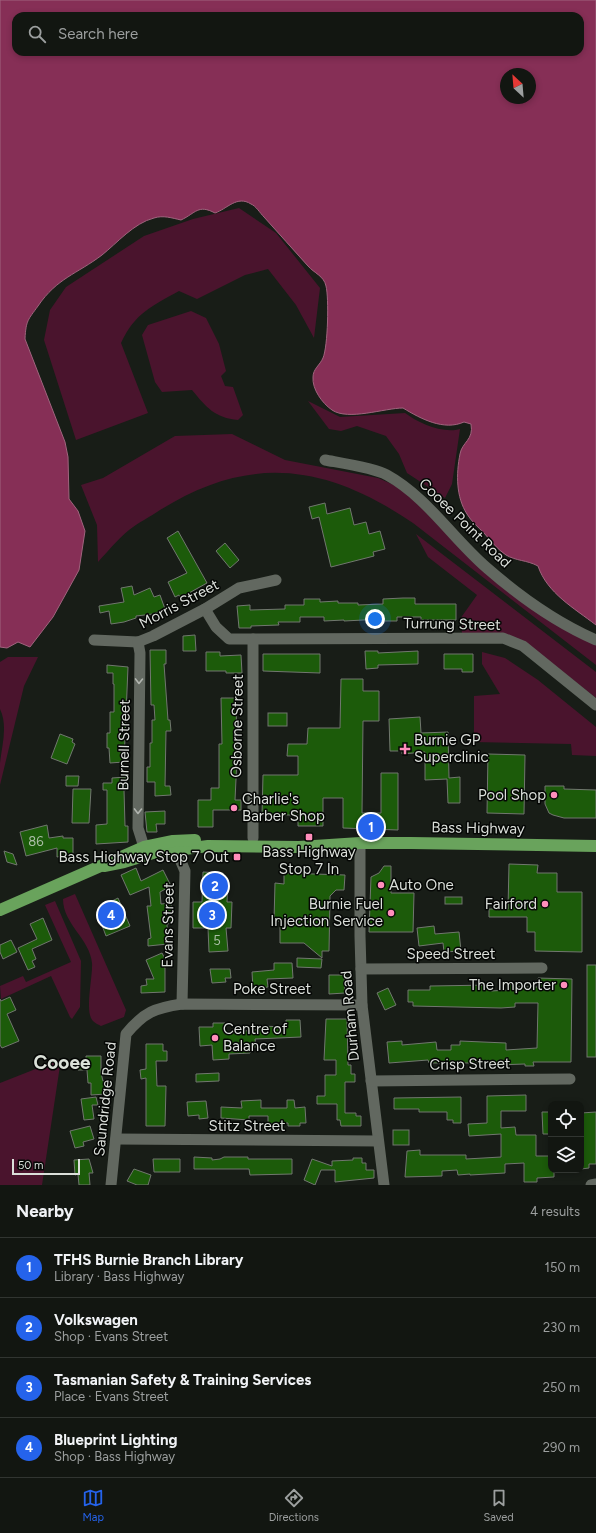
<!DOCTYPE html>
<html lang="en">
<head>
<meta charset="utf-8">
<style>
	:root { --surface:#121611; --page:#1f231f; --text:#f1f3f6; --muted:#9c9f9f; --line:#313531; --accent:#2563eb }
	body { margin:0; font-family:Figtree,sans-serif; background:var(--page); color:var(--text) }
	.controls { position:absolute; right:12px; bottom:12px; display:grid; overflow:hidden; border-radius:8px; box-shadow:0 2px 6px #0003 }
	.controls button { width:36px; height:36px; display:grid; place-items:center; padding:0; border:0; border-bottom:1px solid var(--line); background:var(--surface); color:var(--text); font:20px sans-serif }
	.compass { position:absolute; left:500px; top:68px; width:36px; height:36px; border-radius:50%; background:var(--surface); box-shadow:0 2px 6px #0003; rotate:334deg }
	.scale { position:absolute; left:12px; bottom:10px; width:68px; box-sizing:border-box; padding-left:4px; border:2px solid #dbdfda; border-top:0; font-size:11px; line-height:14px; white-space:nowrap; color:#dbdfda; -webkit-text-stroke:3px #050705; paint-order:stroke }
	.you { position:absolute; left:375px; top:619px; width:14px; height:14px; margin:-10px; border:3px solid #fff; border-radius:50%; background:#1a73e8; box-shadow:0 0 0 6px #1a73e833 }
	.badge { display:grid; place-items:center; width:26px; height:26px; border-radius:50%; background:var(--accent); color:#fff; font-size:13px; font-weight:700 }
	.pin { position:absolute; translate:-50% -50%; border:2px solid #fff; box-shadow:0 1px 4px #0006 }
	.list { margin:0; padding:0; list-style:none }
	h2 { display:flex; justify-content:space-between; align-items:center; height:52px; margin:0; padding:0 16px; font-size:17px }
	h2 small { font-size:13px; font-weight:400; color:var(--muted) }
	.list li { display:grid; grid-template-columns:26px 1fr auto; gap:12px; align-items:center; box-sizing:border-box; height:60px; padding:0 16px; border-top:1px solid var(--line) }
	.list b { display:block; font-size:15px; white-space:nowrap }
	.list p { margin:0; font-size:13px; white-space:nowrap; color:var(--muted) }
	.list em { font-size:13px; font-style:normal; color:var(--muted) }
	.icon { flex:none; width:22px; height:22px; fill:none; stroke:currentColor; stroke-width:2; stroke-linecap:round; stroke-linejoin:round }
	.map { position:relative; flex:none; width:596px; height:1185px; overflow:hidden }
	.search { position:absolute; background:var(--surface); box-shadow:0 2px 6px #0003; left:12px; right:12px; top:12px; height:44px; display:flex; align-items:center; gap:10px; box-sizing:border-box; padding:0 14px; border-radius:12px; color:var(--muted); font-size:15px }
	.sheet { height:292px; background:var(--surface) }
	nav { display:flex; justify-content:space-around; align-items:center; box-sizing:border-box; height:56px; border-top:1px solid var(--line); background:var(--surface); font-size:11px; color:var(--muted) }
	nav a { display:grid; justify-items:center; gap:2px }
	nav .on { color:var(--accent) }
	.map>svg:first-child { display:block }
	.green { fill:#4a142d }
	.water { fill:#862f56; stroke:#a0647e; fill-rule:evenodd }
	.building { fill:#1c5b0a; stroke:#71776f }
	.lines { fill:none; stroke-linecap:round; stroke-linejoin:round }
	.minor { stroke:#626860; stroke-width:11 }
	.highway { stroke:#69a35c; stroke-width:12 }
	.oneway { stroke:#b1b5af }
	.poi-dot { fill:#ff8ebb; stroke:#050705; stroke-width:1.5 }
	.labels { text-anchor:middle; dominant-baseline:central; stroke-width:3; stroke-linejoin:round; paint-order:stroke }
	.number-label { font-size:13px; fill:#abbea6 }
	.street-label { font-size:15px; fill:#dbdfda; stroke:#050705 }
	.poi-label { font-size:15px; fill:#dbdfda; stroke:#050705; text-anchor:end }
	.district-label { font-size:19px; font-weight:bold; fill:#dbe2d9; stroke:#050705 }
</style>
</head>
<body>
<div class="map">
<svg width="596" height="1185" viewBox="0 0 596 1185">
	<rect width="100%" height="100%" fill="#181d17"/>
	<!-- green -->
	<g class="green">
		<path d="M239,208L276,233L320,288L314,338L296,305L268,269L245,275L197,299L179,291C152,306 135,313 121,343L148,413L76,440L44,340L50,310L66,287L144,236L193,219Z"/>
		<path d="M191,311L206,318L219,344L226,371L221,376L225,386L233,387L243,415L238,420C215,418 206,407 192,390L162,392L155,382L142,335L148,325Z"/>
		<path d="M308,401L340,417L405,413C418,423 443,434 460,429L452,484L445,498L407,473L399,454L386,436L357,426L341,431L329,429Z"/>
		<path d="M232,434L285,460L378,478L403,489L470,557L596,645V665L413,523C327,465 251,453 160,510C150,517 139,522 129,530C118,539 108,551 98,562L97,525L81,485L103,478L175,436Z"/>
		<path d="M416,534L596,672V698L524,641L462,633L460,619L477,595L428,557Z"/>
		<path d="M482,652L505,658L538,680L596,727V756L572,755L571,744L474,742V696L500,694L482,664Z"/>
		<path d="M8,657H38L24,686L0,785C0,778 0,770 0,763C2,745 8,726 0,709V662Z"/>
		<path d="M75,894L126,1010L124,1017L101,1026C99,1025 95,1023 93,1021C84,1012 93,977 92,963C90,939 63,924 63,899Z"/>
		<path d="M55,901L81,961L80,1007L72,1019L70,1017L51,976L1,999L0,986L23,976L26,982L71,962L45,905Z"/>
		<path d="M61,1059L42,1185H0V1083Z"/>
	</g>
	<!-- water -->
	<path class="water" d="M0,0H596V625C574,608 547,593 538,566C527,560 516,561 506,555C497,549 491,541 484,533C478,527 471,521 467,514C456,497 456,474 460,454C462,442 474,440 471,424L464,422C444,431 421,419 403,408C385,408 348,421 332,410C322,403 312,389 313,377C313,369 320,365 323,358C328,346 329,298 326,286C324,276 314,273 308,266C293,250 279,233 264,217C260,213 256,206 251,204C237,195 227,209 215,213C198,204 196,213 181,220C172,218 163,215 154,218C134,223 117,243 102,255C77,274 57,278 38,306C28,320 26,320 25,339L65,442L68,457L69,499L78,511L85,531L79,570L53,617L30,647L18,642L7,648L0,647ZM16,16H580V52H16ZM506,74H530V98H506Z"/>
	<!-- building -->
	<g class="building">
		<path d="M325,503L327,514L350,508L354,525L366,522L369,534L380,531L385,549L373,552L374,556L331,567L319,517L312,519L309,507Z"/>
		<path d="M178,531L207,583L180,598L179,595L175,597L168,582L187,573L167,538Z"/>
		<path d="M225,543L239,560L230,568L216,551Z"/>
		<path d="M132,586L134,595L150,588L154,597L160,595L165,609L153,614L136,616V618L124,622L111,624L109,611L100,613L99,606L124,602L121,588Z"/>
		<path d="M403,598H415V604H456V620H421V617H397V621H383V619L344,621V620L324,621V617H300V622H278L279,625L251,626V628H239L237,606L250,605V610L285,609V605H304V599H320V602L338,601V603H358V605L383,604V599Z"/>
		<path d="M195,635L196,651H183V636Z"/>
		<path d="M150,650H166V664H164L168,720H170L171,731H166L165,786H170L171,795L155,796V782H147V767H150V743H152V720H155L154,705H151Z"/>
		<path d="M365,651H378V653L418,651V664L378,665V668L366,669Z"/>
		<path d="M206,652H220V656L241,655L242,673H226V671H206Z"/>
		<path d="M263,654H320V673L263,671Z"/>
		<path d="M444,654H473V672H462V669H444Z"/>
		<path d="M107,665L128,667L124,762L110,763L109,748H107V733H110V712H114V684H113V673H107Z"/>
		<path d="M341,679H363V691H379V721H363L362,813H381V773H398V830L343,828V798H323V826H298V815H262L263,775H298V756H287L288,744H307L308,728H340Z"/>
		<path d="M221,698H236L237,758L235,800H241V810H213V827H198V800H211V788H219V744H222Z"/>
		<rect x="268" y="713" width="19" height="13"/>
		<path d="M420,717L421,733L448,732L449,778L460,777V803H448L447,779L425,780V752L402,754V751H390L389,719Z"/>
		<path d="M60,734L73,739L72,742L75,744L67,764L51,758Z"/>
		<path d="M488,754L525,755L524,814L487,813Z"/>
		<path d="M66,776H79L78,786H66Z"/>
		<path d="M126,777V790H124L125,826H128V842L96,844V825L107,824V790H103V783H112V778Z"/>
		<path d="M545,786H564V789L596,790V818H564L553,815L549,813L545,804Z"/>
		<path d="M73,789H91L89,823H72Z"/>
		<path d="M165,811V824H156L157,832H147L145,812Z"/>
		<path d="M47,825L49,838L63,836V838H73V854L57,857V848L26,856L20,832Z"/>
		<path d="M4,851L13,854L17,865L7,862Z"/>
		<path d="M509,864L538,865L537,873H557V892H582V952L535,951V932H527V917H489V909H508Z"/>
		<path d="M384,866H391V893H414L413,932H369L371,877L379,873Z"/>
		<path d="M136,868L141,881L163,870L171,886L160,892L161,904L171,903L173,923L167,924L168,944L148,946V939L151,938L147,906H151L149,887L130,895L121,875Z"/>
		<path d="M203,872L223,873V880H228L227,902H232L231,928H226L228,951L209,952L208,928H193V902H202Z"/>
		<path d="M284,873L345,875L344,890H336L330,896L329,951H322V958L304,943H280V921H274L275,883L284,884Z"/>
		<rect x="445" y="897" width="17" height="7"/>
		<path d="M118,898L130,926L106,936L97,912L104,905Z"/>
		<path d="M43,918L52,940L32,949L36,959L32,961L35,967L28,970L18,948L37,939L30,924Z"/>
		<path d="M434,926L435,934L459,932L461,951L444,952L443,943L419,946L417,928Z"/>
		<path d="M11,940L17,952L3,959L0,952V945Z"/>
		<path d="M162,953L165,959L162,961L165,968V992L141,993V986L147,985L146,979H154L146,960Z"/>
		<path d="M297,958L322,959L321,968L297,967Z"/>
		<path d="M274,963H292L293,978L267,979L268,987L253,989L252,972L274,970Z"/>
		<rect x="587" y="965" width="9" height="92"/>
		<path d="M210,969H230L231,978H225L226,982L212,983Z"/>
		<path d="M329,975H344L345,993L329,994Z"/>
		<path d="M538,978L572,979L571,1062H533L534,1066H525V1064L495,1065V1063H429L428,1060L389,1063L387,1042L402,1041V1045L436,1042L437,1050H451V1045H460V1041L506,1043V1050L537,1048L538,1003H515V1007L501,1008L413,1006V1002H408V990H430V986L491,985V991L507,990V985L514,984V987H538Z"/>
		<path d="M388,988L396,1005L385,1010L377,993Z"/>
		<path d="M10,997L16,1010L7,1014L19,1041L2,1048L0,1045V999L1,1001Z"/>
		<path d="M326,1019H347L348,1065H351V1074H355V1082H345V1113H356V1116H361V1126H341L340,1120H337V1104H317V1096H325V1075H336V1060H324Z"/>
		<path d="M286,1020H300L301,1037L255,1039L256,1047H250V1053L229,1054V1059L213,1060L212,1045L200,1046L199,1027H213V1023H225V1032L230,1033L260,1029V1026L286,1027Z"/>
		<path d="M146,1044H163V1051H167V1061H156L157,1086H166L165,1126H146V1078L141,1079L140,1070L146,1069Z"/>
		<path d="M86,1056H101V1073L103,1081H105L106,1094L91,1095V1083H88L87,1070H78V1063L86,1062Z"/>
		<path d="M219,1073V1081L196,1082V1074Z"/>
		<path d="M526,1095V1111H501V1128L515,1127L516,1135H536V1156H551V1170H554V1177L537,1178V1182H524V1163L505,1164V1173L470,1175V1174L458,1175L457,1170L442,1171V1176L405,1177L407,1151L420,1150V1155H466V1159L501,1157V1134L469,1136L468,1124L487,1123V1096Z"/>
		<path d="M96,1097L98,1105H92L94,1119L84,1120L81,1099Z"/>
		<path d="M461,1097V1123H453V1120H447V1112H419V1109H394V1098Z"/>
		<path d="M261,1100V1108H287V1100H294L295,1108L305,1107L306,1123H300V1126H288V1123L268,1124V1116H249V1120L221,1118V1107L242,1108L241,1101Z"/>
		<path d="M206,1101L208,1118L199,1119V1115L188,1116L187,1102Z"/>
		<path d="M542,1112H551V1134H543Z"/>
		<path d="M596,1112V1164H589V1168L581,1169V1113Z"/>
		<path d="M90,1126L94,1139L83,1142L84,1146L75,1148L70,1131Z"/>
		<rect x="393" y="1130" width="16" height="15"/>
		<path d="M194,1157L212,1158V1160L220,1159L224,1157H248V1159H292V1174L250,1175L249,1169H194Z"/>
		<path d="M353,1158H362V1163H366V1170H374V1178L335,1182V1170H321L315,1185L304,1180L312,1159L332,1166V1161L353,1160Z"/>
		<path d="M89,1159L93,1173H89L90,1185H79L78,1174L75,1175L74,1160Z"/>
		<path d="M153,1159H180V1172H154Z"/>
		<path d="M134,1169L151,1175L148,1185H137L127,1181Z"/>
	</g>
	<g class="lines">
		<!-- minor -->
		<g class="minor">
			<path d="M325,460C341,463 375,468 387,475C427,497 453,539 487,568C519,596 557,623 596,640"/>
			<path d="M205,609L216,627L229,639L503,638L523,646L596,705"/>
			<path d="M94,640L138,642L153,636L205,609L239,588L276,580"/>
			<path d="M138,642L140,653L138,828L144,847"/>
			<path d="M253,838V639"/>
			<path d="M360,843V936L362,1005L384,1185"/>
			<path d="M176,850L185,871L182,1004"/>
			<path d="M361,969L542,968"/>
			<path d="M371,1081L570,1079"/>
			<path d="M116,1139L378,1141"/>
			<path d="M111,1185L126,1034C144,1012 155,1008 182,1004L362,1005"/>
			<path d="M591,1185L596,1184"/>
		</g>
		<!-- highway -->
		<g class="highway">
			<path d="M104,866L124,862L153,853L208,846L299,847L360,843H411L596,846"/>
			<path d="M0,910L144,847L173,841L195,840"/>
		</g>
	</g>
	<!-- one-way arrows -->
	<defs><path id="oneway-chevron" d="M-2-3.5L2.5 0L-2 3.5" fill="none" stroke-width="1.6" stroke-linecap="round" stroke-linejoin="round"/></defs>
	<g class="oneway">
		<use href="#oneway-chevron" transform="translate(139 681) rotate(91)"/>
		<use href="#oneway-chevron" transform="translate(138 811) rotate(91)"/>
	</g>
	<!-- markers -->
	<g class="poi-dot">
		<path d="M403 743h4v4h4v4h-4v4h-4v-4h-4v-4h4z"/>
		<circle cx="554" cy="795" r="4"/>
		<circle cx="234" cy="808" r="4"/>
		<rect x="305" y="833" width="8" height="8" rx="2"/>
		<rect x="233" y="853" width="8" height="8" rx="2"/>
		<circle cx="381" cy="885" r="4"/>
		<circle cx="545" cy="904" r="4"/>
		<circle cx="391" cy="913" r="4"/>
		<circle cx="564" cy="985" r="4"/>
		<circle cx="215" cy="1038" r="4"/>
	</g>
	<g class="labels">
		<!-- number labels -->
		<g class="number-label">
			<text x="36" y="841">86</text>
			<text x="217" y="940">5</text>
		</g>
		<!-- street labels -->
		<g class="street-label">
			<text transform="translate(465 523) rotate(44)">Cooee Point Road</text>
			<text transform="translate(179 604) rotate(-28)">Morris Street</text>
			<text transform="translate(452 624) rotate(1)">Turrung Street</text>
			<text transform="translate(237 726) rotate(-89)">Osborne Street</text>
			<text transform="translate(124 745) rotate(-89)">Burnell Street</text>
			<text transform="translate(478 828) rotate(1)">Bass Highway</text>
			<text transform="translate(168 925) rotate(-89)">Evans Street</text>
			<text x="451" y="954">Speed Street</text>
			<text x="272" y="989">Poke Street</text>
			<text transform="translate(350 1016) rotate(-95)">Durham Road</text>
			<text transform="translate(470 1064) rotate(-1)">Crisp Street</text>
			<text transform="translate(105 1099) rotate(-84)">Saundridge Road</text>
			<text x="247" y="1126">Stitz Street</text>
		</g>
		<!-- poi labels -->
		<g class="poi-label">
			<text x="414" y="740" text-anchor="start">Burnie GP<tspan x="414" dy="17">Superclinic</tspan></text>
			<text x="546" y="795">Pool Shop</text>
			<text x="242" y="799" text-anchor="start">Charlie's<tspan x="242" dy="17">Barber Shop</tspan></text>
			<text x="309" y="852" text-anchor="middle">Bass Highway<tspan x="309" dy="17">Stop 7 In</tspan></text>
			<text x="229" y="857">Bass Highway Stop 7 Out</text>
			<text x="389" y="885" text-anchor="start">Auto One</text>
			<text x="383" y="904">Burnie Fuel<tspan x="383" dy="17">Injection Service</tspan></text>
			<text x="537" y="904">Fairford</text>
			<text x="556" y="985">The Importer</text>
			<text x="223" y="1029" text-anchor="start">Centre of<tspan x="223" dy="17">Balance</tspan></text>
		</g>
		<!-- district labels -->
		<g class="district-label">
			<text x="62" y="1062">Cooee</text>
		</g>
	</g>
</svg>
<div class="controls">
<button><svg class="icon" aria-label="locate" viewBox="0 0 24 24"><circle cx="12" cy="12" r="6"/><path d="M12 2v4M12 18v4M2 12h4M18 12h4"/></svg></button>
<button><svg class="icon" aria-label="layers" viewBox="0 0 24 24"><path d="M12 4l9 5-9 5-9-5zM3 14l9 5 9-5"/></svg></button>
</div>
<svg class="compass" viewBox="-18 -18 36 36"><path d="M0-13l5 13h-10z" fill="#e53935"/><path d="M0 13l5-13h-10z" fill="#9c9f9f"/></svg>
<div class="scale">50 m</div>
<div class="you"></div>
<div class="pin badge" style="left:371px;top:827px">1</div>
<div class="pin badge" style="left:215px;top:886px">2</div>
<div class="pin badge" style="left:212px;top:915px">3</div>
<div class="pin badge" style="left:111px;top:915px">4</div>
<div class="search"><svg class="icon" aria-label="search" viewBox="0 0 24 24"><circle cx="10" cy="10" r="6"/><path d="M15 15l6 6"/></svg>Search here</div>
</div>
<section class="sheet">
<h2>Nearby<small>4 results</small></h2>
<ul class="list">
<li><span class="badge">1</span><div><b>TFHS Burnie Branch Library</b><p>Library · Bass Highway</p></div><em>150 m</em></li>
<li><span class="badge">2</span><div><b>Volkswagen</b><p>Shop · Evans Street</p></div><em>230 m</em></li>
<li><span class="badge">3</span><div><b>Tasmanian Safety &amp; Training Services</b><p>Place · Evans Street</p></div><em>250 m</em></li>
<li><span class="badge">4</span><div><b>Blueprint Lighting</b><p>Shop · Bass Highway</p></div><em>290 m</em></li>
</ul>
</section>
<nav>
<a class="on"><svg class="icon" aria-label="map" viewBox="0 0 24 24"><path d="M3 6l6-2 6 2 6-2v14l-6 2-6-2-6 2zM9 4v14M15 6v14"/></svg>Map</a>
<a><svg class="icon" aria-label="directions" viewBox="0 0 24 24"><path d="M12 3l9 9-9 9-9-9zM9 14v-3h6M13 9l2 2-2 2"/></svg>Directions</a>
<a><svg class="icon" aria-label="saved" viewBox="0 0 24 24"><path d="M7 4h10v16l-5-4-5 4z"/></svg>Saved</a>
</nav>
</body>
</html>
